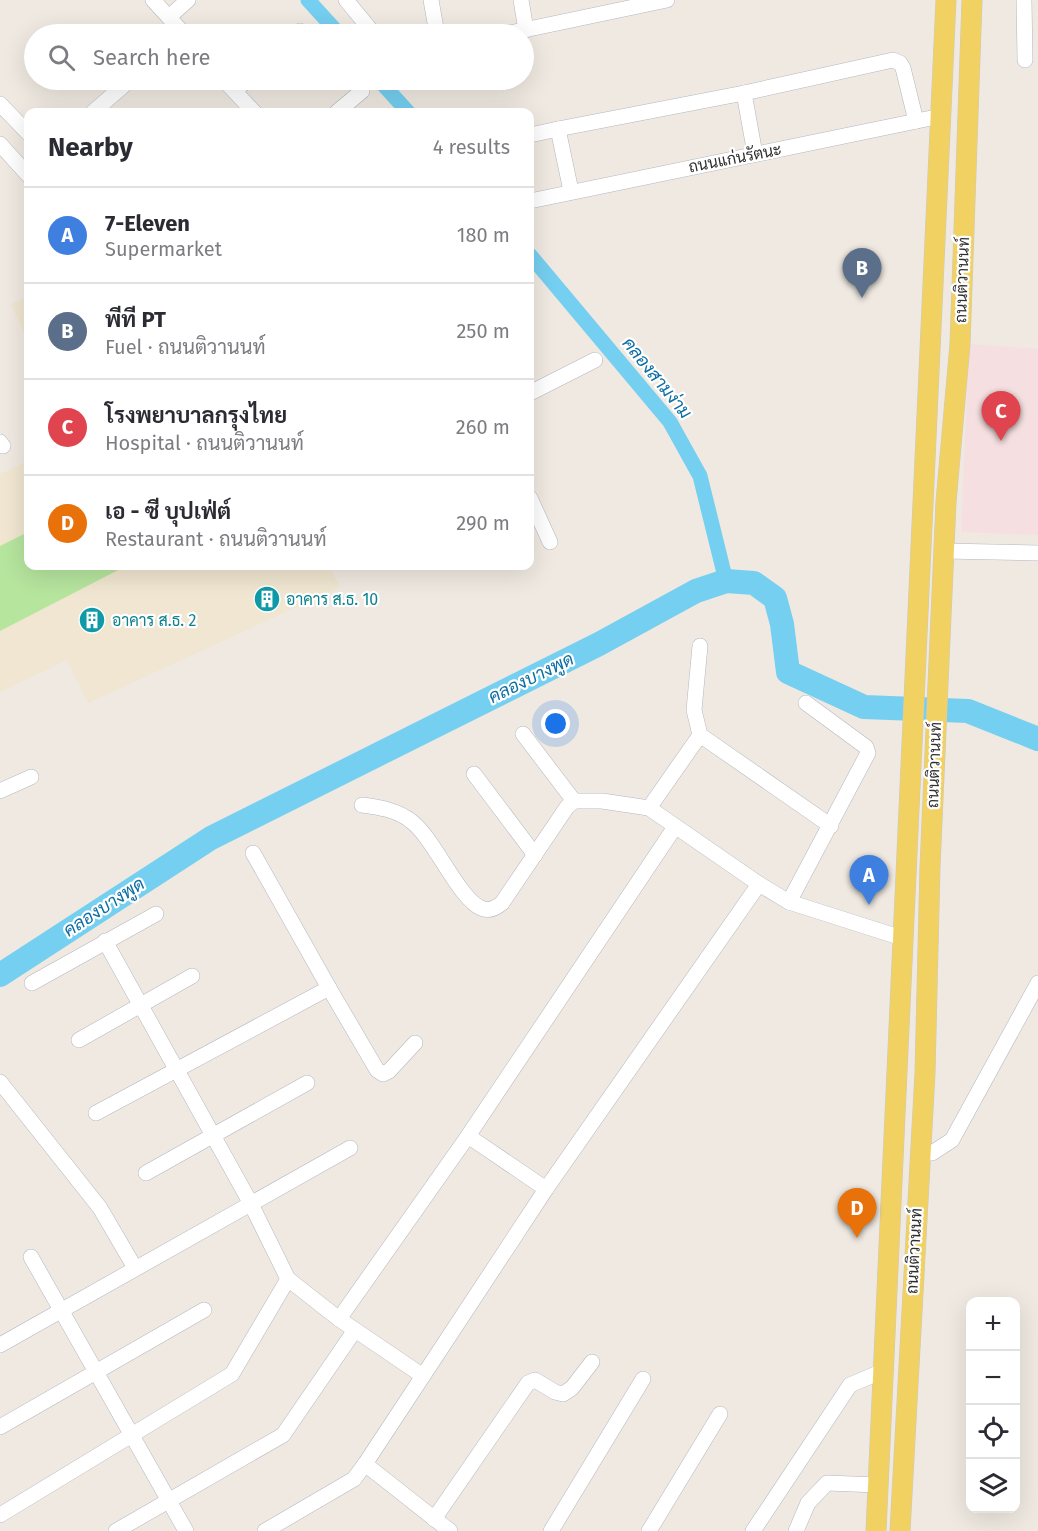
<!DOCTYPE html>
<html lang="en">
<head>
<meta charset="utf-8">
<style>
	:root { --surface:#fff; --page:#f7f7f7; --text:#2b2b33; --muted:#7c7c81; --line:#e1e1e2; --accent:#4264fb }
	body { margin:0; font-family:"Fira Sans",Sarabun,sans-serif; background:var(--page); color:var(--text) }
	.controls { position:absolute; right:18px; bottom:18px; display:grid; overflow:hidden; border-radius:12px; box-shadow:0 6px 24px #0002 }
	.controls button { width:54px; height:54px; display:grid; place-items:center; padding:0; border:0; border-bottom:2px solid var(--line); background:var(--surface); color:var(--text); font:30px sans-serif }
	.you { position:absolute; left:556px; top:724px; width:21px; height:21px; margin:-15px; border:4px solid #fff; border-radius:50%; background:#1a73e8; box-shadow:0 0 0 9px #1a73e833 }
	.badge { display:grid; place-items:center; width:39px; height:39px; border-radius:50%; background:var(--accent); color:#fff; font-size:20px; font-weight:700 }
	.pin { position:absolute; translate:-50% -50px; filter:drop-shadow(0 2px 3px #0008) }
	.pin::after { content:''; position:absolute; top:32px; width:21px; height:18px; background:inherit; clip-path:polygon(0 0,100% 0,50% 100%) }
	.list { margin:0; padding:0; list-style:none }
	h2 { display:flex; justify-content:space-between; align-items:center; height:78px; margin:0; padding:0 24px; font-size:26px }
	h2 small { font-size:20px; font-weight:400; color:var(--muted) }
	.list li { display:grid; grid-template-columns:39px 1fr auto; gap:18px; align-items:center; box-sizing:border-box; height:96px; padding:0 24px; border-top:2px solid var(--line) }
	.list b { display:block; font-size:22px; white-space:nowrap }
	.list p { margin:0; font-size:20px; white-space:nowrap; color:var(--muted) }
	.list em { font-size:20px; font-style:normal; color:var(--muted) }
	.icon { flex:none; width:33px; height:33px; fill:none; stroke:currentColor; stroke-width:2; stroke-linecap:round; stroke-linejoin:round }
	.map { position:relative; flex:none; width:1038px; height:1531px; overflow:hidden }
	.search { position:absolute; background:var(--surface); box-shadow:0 6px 24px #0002; left:24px; top:24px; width:510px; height:66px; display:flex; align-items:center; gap:15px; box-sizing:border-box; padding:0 21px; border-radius:33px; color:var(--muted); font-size:22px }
	.panel { position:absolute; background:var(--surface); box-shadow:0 6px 24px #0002; left:24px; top:108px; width:510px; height:462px; border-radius:12px }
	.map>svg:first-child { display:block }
	.education { fill:#f0e6d1 }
	.medical { fill:#f5dfe0 }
	.green { fill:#b6e59e }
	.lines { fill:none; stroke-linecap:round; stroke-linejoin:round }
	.canal { stroke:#75cff0; stroke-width:15 }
	.river { stroke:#75cff0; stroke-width:24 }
	.minor-casing { stroke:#b4b7c1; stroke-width:16 }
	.major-casing { stroke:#c9c9c9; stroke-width:21 }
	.minor { stroke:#fff; stroke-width:15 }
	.major { stroke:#f2d163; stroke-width:20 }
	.labels { text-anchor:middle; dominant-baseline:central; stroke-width:4.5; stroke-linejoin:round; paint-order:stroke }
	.street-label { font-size:16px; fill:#2e2e2e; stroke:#fff }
	.culture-label { font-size:16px; fill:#0d838f; stroke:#fff; text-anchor:start }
	.water-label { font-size:18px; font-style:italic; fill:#0d6fa3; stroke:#fff }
</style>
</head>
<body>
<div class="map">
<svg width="1038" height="1531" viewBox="0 0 1038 1531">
	<rect width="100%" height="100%" fill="#efe9e1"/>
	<!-- education -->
	<g class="education">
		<path d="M28,297V341L11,304Z"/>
		<path d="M28,461V566H329L340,587L88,703L67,660L0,692V474Z"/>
	</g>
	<!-- medical -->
	<path class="medical" d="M969,344L1038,349V535L961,532Z"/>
	<!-- green -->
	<path class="green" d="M28,532V566H126L0,631V546Z"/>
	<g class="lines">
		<!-- canal -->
		<g class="canal">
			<path d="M308,0L339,34"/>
			<path d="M379,80L408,112"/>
			<path d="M530,255L670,422L700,476L726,581"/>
		</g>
		<!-- river -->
		<path class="river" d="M0,975L211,838L599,644L696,591L726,581L754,583L775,598L782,624L788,672L864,707L968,711L1038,739"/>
		<defs>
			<g id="minor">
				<path d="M153,0L184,34"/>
				<path d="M346,0L374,34"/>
				<path d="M431,0L437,34"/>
				<path d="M521,0L526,30"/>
				<path d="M1024,0L1025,60"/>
				<path d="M169,17L188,0"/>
				<path d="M296,34L300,31"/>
				<path d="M505,34L667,0"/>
				<path d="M224,80L254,112"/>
				<path d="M235,91L247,80"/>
				<path d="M744,93L755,154"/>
				<path d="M0,104L28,133"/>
				<path d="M93,112L130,80"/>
				<path d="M337,112L362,91"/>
				<path d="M558,129L744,93L893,60L900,63L903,68L916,121"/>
				<path d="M530,135L558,129L571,191"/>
				<path d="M0,144L28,175"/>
				<path d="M530,201L941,116"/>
				<path d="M530,393L595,360"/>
				<path d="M0,442L3,446"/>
				<path d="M530,498L550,542"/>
				<path d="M945,551L1038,553"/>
				<path d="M700,646L694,710L700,735L831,826"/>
				<path d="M523,734L574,801"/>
				<path d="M474,774L535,855"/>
				<path d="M0,791L31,777"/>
				<path d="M362,805C379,807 397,810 411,821C434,838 459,899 481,908C489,912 496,908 502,903L567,807L574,801H602L649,808L759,884L789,902L902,938"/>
				<path d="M649,808L700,735"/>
				<path d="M253,853L329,988"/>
				<path d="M789,902L868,753L866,747L806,703"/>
				<path d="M105,941L250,1202L288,1279L339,1319L423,1376"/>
				<path d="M32,983L156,914"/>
				<path d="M79,1040L192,976"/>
				<path d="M0,1082L100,1208L135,1268"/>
				<path d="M96,1113L329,988L377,1070L383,1074L389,1071L415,1043"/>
				<path d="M468,1136L546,1189"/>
				<path d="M919,1153H932L952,1140L1038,983"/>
				<path d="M146,1173L307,1083"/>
				<path d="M31,1257L186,1531"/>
				<path d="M339,1319L468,1136L675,827"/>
				<path d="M0,1345L350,1148"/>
				<path d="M0,1427L204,1310"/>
				<path d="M365,1464L450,1531"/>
				<path d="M0,1515L232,1374L288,1279"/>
				<path d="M434,1519L528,1383L535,1380L555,1392L563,1394L572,1388L592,1362"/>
				<path d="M116,1531L283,1435L355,1330"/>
				<path d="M265,1531L354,1479L365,1464L546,1189L759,884"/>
				<path d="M551,1531L643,1379"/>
				<path d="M649,1531L720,1414"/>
				<path d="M753,1531L850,1385L883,1371"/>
				<path d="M796,1531L808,1503L827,1483L878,1485"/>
			</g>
			<g id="major">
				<path d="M876,1531L946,0"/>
				<path d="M900,1531L925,1073L930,867L946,502L960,344L972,0"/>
			</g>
		</defs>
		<!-- minor casing -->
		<use href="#minor" class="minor-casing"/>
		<!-- major casing -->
		<use href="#major" class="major-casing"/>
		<!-- minor -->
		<use href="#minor" class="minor"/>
		<!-- major -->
		<use href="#major" class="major"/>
	</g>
	<!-- icons -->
	<defs>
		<symbol id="building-disc" viewBox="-11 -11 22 22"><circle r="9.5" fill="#0f9aa8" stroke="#fff"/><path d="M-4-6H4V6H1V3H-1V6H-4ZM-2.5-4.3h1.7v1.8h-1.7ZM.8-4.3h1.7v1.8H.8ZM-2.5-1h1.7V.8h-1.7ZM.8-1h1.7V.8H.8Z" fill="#fff"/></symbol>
	</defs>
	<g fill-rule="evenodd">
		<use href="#building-disc" x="252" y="584" width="30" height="30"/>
		<use href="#building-disc" x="77" y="605" width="30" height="30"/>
	</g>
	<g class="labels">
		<!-- street labels -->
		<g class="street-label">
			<text transform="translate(735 158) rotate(-11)">ถนนแก่นรัตนะ</text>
			<text transform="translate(962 280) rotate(-88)">ถนนติวานนท์</text>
			<text transform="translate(934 765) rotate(-88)">ถนนติวานนท์</text>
			<text transform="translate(914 1251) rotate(-87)">ถนนติวานนท์</text>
		</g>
		<!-- culture labels -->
		<g class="culture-label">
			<text x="286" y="599">อาคาร ส.ธ. 10</text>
			<text x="112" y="620">อาคาร ส.ธ. 2</text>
		</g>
		<!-- water labels -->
		<g class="water-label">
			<text transform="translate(657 378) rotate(51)">คลองสามง่าม</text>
			<text transform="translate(531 678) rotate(-26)">คลองบางพูด</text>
			<text transform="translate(104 907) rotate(-33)">คลองบางพูด</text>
		</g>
	</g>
</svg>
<div class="controls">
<button>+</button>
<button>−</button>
<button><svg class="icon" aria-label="locate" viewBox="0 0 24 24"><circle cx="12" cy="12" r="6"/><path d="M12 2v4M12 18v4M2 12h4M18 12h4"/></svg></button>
<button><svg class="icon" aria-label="layers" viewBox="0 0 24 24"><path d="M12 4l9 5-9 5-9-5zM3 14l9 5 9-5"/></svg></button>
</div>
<div class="you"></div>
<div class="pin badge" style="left:869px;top:905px;background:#3f7fe0">A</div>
<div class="pin badge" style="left:862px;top:298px;background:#5c6f8a">B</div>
<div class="pin badge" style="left:1001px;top:441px;background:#e0444e">C</div>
<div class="pin badge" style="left:857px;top:1238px;background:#e8710a">D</div>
<div class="search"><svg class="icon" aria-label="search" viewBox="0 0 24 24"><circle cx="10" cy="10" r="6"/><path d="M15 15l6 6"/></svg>Search here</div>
<section class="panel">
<h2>Nearby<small>4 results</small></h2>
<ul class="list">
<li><span class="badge" style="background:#3f7fe0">A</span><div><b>7-Eleven</b><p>Supermarket</p></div><em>180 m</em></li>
<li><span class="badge" style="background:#5c6f8a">B</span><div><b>พีที PT</b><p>Fuel · ถนนติวานนท์</p></div><em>250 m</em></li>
<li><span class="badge" style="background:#e0444e">C</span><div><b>โรงพยาบาลกรุงไทย</b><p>Hospital · ถนนติวานนท์</p></div><em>260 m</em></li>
<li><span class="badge" style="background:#e8710a">D</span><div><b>เอ - ซี บุปเฟ่ต์</b><p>Restaurant · ถนนติวานนท์</p></div><em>290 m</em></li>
</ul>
</section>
</div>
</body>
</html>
